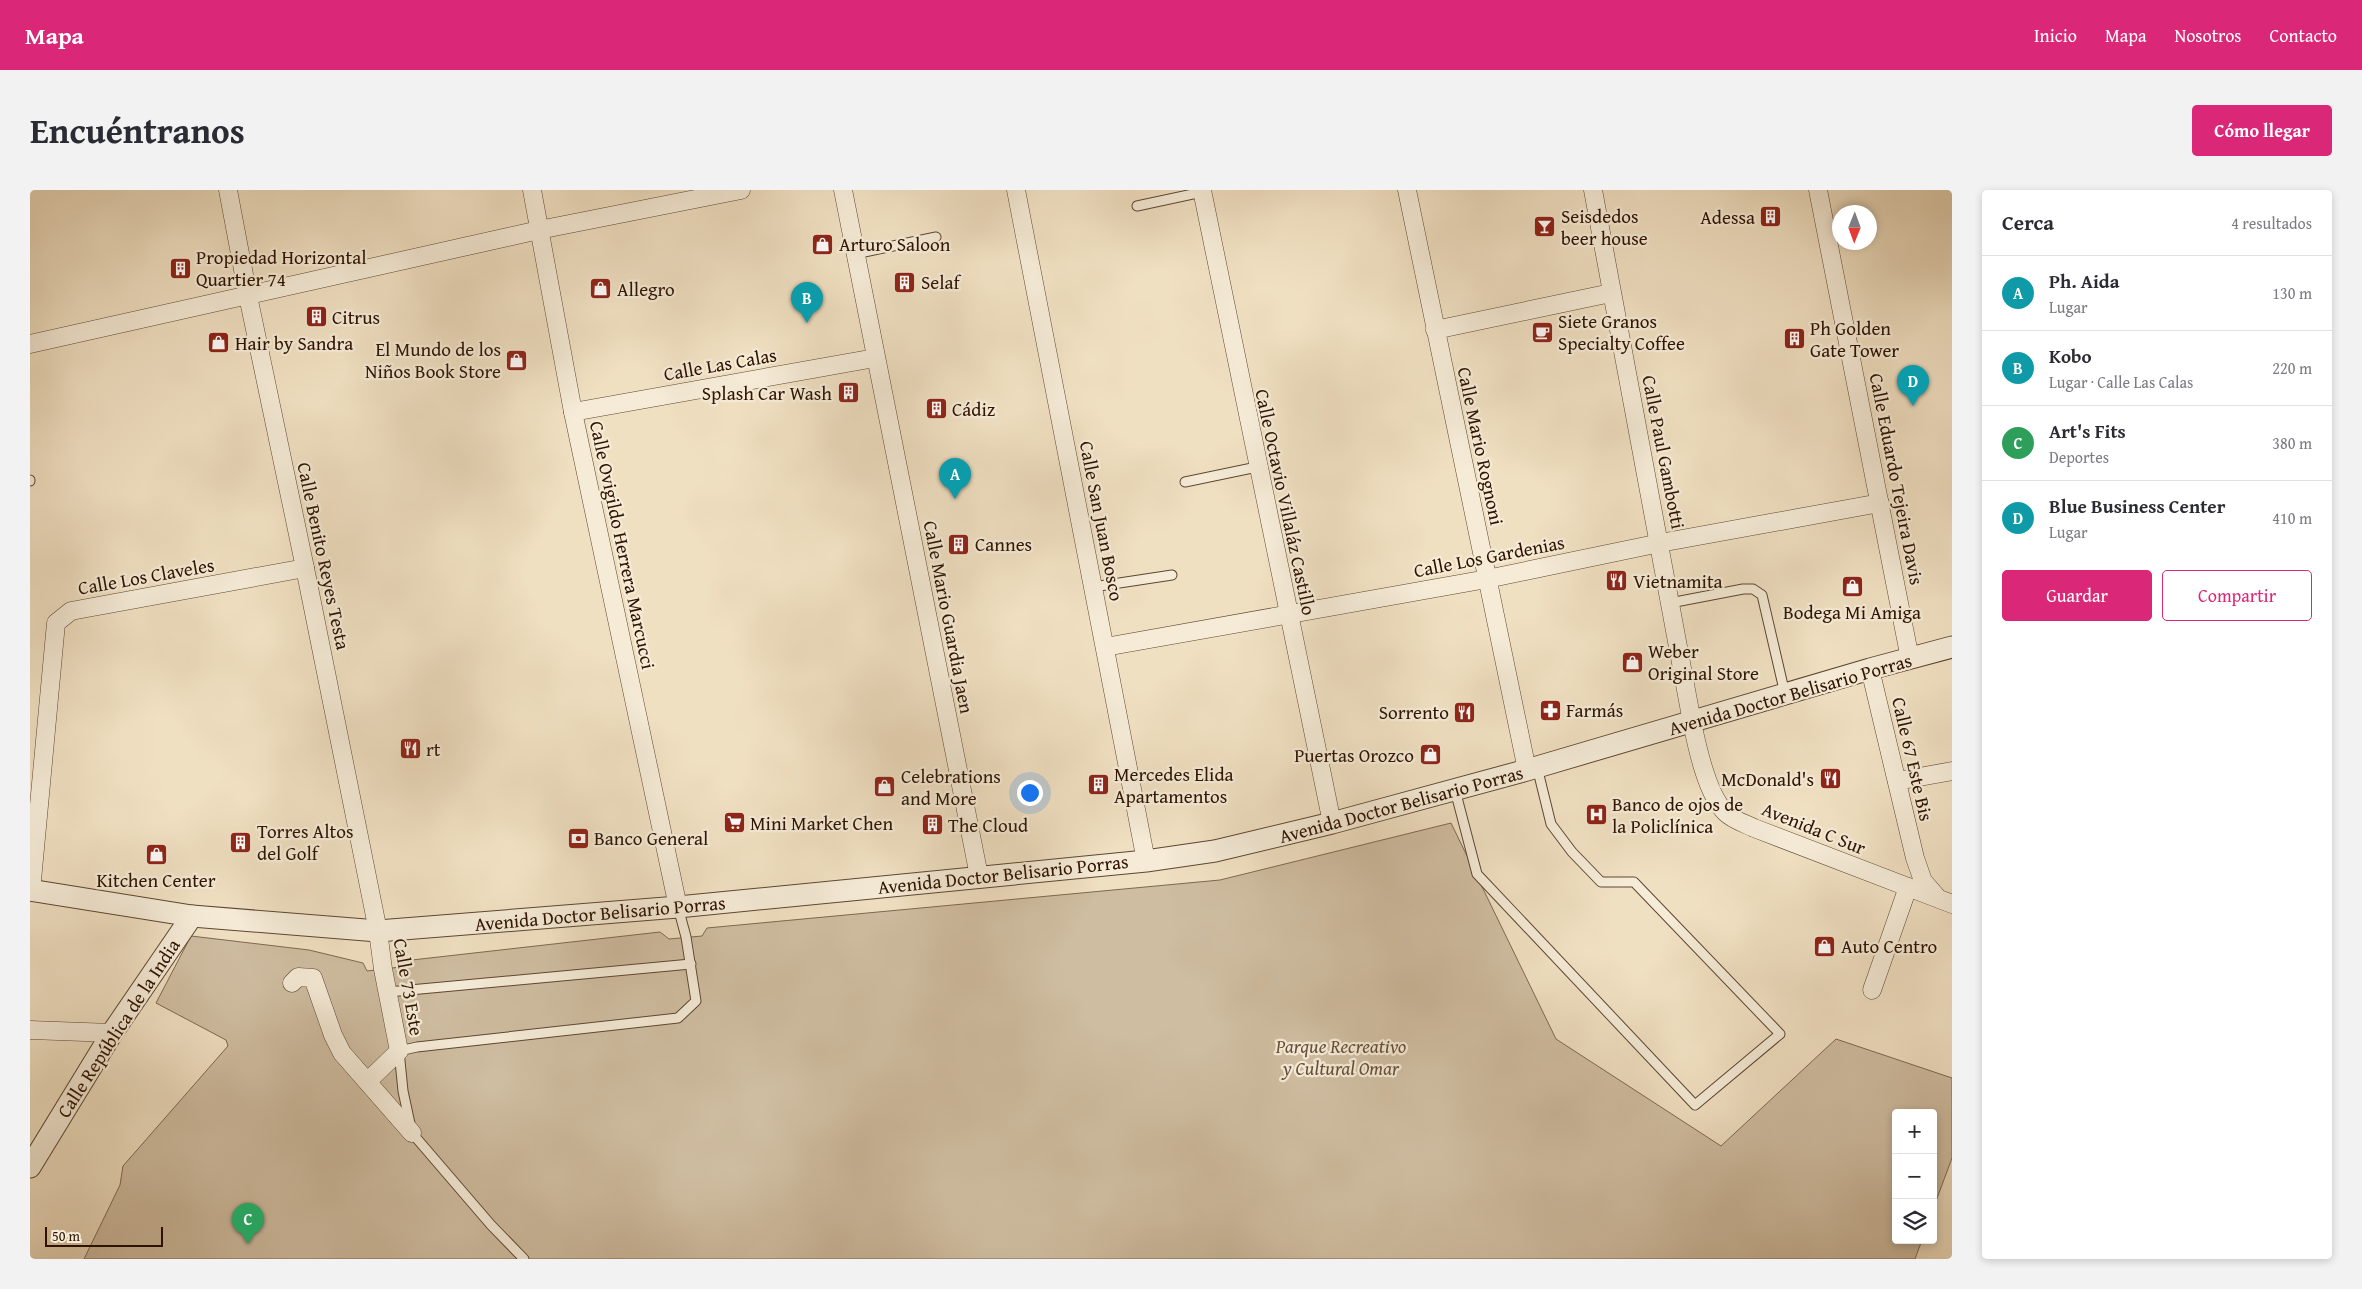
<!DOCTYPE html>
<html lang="es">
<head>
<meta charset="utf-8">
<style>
	:root { --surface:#fff; --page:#f2f2f3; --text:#2b2b33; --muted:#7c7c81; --line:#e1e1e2; --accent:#db2777 }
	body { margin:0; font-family:"Gentium Book Plus",serif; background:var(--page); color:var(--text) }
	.controls { position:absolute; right:15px; bottom:15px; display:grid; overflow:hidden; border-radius:5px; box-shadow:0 2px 8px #0003 }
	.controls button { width:45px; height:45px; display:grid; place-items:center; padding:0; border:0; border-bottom:1px solid var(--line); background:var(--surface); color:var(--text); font:25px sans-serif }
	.compass { position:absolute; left:1802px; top:15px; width:45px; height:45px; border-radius:50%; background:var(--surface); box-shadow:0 2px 8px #0003; rotate:181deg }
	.scale { position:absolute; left:15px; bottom:12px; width:118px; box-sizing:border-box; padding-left:5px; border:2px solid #2e1301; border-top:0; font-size:14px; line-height:18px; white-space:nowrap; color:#2e1301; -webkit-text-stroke:4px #f5ebd7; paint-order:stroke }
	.you { position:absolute; left:999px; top:602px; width:18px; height:18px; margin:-12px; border:4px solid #fff; border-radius:50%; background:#1a73e8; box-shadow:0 0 0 8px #1a73e833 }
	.badge { display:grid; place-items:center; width:32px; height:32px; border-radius:50%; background:var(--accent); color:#fff; font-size:16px; font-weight:700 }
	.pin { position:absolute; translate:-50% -41px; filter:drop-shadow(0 1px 2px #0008) }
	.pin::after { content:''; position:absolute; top:26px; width:18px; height:15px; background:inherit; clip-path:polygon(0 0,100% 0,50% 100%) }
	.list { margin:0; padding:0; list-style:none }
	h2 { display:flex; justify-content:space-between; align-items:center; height:65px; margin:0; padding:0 20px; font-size:21px }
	h2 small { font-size:16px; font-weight:400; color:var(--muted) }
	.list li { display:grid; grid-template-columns:32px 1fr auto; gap:15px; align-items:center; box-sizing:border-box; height:75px; padding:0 20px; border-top:1px solid var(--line) }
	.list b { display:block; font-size:19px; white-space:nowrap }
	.list p { margin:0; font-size:16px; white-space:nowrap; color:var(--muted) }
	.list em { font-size:16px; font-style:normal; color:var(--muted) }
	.actions { display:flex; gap:10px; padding:15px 20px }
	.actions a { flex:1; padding:11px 0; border:1px solid var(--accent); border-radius:5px; text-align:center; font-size:18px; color:var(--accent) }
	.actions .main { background:var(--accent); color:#fff }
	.icon { flex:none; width:28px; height:28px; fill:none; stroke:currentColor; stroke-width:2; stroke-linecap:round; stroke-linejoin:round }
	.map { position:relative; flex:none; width:1922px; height:1069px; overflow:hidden; border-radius:5px }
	header { display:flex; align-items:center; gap:30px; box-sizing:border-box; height:70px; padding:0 25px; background:var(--accent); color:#fff }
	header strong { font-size:24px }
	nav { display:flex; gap:28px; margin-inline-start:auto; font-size:18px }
	.intro { display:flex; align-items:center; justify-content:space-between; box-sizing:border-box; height:120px; padding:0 30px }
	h1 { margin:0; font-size:35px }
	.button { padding:12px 22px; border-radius:5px; background:var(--accent); color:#fff; font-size:18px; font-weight:700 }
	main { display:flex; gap:30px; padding:0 30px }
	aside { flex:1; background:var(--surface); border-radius:5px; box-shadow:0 2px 8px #0003 }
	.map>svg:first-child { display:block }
	.green { fill:#cfbda1; stroke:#7e6851 }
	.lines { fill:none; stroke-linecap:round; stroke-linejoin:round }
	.service-casing { stroke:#5e4631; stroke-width:11 }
	.minor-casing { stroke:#5e4631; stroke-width:19 }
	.tertiary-casing { stroke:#5e4631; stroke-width:23 }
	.service { stroke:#f5ebd7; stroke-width:9 }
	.minor { stroke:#f5ebd7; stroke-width:18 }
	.tertiary { stroke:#f5ebd7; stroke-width:21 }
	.labels { text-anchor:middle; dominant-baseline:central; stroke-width:4.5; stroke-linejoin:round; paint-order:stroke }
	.poi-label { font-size:19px; fill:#2e1301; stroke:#f5ebd7; text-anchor:start }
	.street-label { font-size:19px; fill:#2e1301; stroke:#f5ebd7 }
	.park-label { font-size:19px; font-style:italic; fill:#664e39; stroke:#f5ebd7 }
</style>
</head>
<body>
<header>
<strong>Mapa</strong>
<nav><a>Inicio</a><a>Mapa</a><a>Nosotros</a><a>Contacto</a></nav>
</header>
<div class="intro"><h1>Encuéntranos</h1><a class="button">Cómo llegar</a></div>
<main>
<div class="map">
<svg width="1922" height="1069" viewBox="0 0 1922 1069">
	<rect width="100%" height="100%" fill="#f0e0c2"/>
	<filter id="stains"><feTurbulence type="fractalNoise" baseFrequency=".004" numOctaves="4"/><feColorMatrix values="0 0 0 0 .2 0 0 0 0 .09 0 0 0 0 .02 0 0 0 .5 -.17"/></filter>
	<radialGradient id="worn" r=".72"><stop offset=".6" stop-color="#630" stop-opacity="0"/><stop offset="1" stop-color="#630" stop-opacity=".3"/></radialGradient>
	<!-- green -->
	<path class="green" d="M1421,633L1526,849L1691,956L1806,849L1922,888V968L1903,1019V923H1866V1050H1892L1885,1069H54L90,995L93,976L198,856L196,850L126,813L161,746L279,760L333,773L337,781L370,777L373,771L630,742L639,749L672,746L677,738L1190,690Z"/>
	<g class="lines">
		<defs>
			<g id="service">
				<path d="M1107,16L1172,2"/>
				<path d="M825,64L906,47"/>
				<path d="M0,290V291"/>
				<path d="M1155,292L1227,277"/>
				<path d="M1063,397L1142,385"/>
				<path d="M1640,413L1713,399H1723L1732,405L1755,504"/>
				<path d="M1425,600L1447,684L1665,915L1750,844L1604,692H1571L1542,662L1521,634L1507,577"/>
				<path d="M358,802L661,774"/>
				<path d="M494,1069L461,1035L382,943L373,901L369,861L387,857L648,828L666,811L656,747L648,717"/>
			</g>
			<g id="minor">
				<path d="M198,0L218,106L275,378L348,741L353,779L369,861L338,891"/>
				<path d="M502,0L543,222L648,717"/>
				<path d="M813,0L949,686"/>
				<path d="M986,0L1116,671"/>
				<path d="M1172,0L1302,633"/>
				<path d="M1377,0L1497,580"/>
				<path d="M1563,0L1662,532C1667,557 1677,605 1696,623C1703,630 1716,634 1724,638L1922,714"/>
				<path d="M1788,0L1880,469"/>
				<path d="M1405,140L1581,103"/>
				<path d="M0,154L509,40L711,0"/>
				<path d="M543,222L845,168"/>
				<path d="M1075,457L1457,389L1630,353L1850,313"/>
				<path d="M1840,479L1885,668L1893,691L1906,706"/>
				<path d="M1867,591L1922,581"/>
				<path d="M1,701L26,433L41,421L275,378"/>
				<path d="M262,793L268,787L283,788L303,845L312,863L382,943"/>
				<path d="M1842,800L1878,697"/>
				<path d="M0,840L82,843"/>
			</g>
			<g id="tertiary">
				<path d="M0,700L162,726L348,741L648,717L1116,671L1185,661L1302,633L1497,580L1840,479L1922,457"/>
				<path d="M0,977L82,843L162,726"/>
			</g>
		</defs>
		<!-- service casing -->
		<use href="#service" class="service-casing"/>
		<!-- minor casing -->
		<use href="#minor" class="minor-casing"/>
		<!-- tertiary casing -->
		<use href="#tertiary" class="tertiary-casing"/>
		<!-- service -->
		<use href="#service" class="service"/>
		<!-- minor -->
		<use href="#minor" class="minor"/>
		<!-- tertiary -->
		<use href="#tertiary" class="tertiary"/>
	</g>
	<!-- icons -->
	<defs>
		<symbol id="building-square" viewBox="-11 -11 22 22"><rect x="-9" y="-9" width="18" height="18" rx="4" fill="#8f2418" stroke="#f5ebd7"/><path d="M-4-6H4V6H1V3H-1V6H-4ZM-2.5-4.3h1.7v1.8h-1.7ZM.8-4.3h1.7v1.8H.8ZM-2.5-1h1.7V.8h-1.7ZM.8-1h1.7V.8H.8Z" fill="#fff"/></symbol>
		<symbol id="bar-square" viewBox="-11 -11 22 22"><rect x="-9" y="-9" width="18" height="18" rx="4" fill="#8f2418" stroke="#f5ebd7"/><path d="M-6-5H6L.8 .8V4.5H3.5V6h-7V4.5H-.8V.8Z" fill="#fff"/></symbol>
		<symbol id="shop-square" viewBox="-11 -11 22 22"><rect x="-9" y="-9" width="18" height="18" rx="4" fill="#8f2418" stroke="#f5ebd7"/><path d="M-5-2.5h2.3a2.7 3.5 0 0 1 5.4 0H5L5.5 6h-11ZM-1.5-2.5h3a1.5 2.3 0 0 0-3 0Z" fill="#fff"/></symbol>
		<symbol id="cafe-square" viewBox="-11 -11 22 22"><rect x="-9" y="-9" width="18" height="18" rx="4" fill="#8f2418" stroke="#f5ebd7"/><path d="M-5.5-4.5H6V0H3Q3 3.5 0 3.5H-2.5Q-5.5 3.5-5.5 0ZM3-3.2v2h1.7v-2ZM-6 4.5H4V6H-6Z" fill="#fff"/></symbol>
		<symbol id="restaurant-square" viewBox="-11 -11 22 22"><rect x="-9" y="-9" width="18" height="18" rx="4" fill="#8f2418" stroke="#f5ebd7"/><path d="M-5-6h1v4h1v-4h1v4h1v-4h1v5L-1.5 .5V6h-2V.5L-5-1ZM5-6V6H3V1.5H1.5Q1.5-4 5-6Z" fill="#fff"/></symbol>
		<symbol id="pharmacy-square" viewBox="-11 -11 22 22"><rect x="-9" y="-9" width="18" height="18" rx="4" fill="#8f2418" stroke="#f5ebd7"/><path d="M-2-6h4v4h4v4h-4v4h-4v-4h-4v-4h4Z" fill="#fff"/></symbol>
		<symbol id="hospital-square" viewBox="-11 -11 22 22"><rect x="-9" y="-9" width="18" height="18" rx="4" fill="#8f2418" stroke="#f5ebd7"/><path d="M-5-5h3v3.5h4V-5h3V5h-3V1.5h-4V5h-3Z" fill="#fff"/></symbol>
		<symbol id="supermarket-square" viewBox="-11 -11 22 22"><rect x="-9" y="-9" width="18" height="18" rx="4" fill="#8f2418" stroke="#f5ebd7"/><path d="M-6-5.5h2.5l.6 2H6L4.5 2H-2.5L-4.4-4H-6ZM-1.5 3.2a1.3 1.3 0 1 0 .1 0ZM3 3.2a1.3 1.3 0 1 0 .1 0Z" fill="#fff"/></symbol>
		<symbol id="bank-square" viewBox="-11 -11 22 22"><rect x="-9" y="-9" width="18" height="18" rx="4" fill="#8f2418" stroke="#f5ebd7"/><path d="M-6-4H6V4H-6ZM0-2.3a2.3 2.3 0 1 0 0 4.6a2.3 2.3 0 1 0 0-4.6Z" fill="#fff"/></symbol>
	</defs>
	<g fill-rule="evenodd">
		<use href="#building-square" x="1728" y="14" width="25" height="25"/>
		<use href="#bar-square" x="1502" y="24" width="25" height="25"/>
		<use href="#shop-square" x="780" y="42" width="25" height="25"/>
		<use href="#building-square" x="138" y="66" width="25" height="25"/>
		<use href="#building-square" x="862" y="80" width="25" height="25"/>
		<use href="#shop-square" x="558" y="86" width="25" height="25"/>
		<use href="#building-square" x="274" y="114" width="25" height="25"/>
		<use href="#cafe-square" x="1500" y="130" width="25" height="25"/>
		<use href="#building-square" x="1752" y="136" width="25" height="25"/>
		<use href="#shop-square" x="176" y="140" width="25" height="25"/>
		<use href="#shop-square" x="474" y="158" width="25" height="25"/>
		<use href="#building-square" x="806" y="190" width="25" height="25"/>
		<use href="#building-square" x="894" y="206" width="25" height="25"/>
		<use href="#building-square" x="916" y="342" width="25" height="25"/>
		<use href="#restaurant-square" x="1574" y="378" width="25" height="25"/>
		<use href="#shop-square" x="1810" y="384" width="25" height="25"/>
		<use href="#shop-square" x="1590" y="460" width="25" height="25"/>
		<use href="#pharmacy-square" x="1508" y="508" width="25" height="25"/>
		<use href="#restaurant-square" x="1422" y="510" width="25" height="25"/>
		<use href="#restaurant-square" x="368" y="546" width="25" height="25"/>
		<use href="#shop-square" x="1388" y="552" width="25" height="25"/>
		<use href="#restaurant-square" x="1788" y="576" width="25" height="25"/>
		<use href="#building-square" x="1056" y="582" width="25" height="25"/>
		<use href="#shop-square" x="842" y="584" width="25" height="25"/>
		<use href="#hospital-square" x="1554" y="612" width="25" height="25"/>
		<use href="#supermarket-square" x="692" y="620" width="25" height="25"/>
		<use href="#building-square" x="890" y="622" width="25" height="25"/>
		<use href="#bank-square" x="536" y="636" width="25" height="25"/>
		<use href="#building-square" x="198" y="640" width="25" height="25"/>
		<use href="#shop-square" x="114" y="652" width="25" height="25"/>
		<use href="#shop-square" x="1782" y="744" width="25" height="25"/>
	</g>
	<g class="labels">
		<!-- poi labels -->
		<g class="poi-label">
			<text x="1531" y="26">Seisdedos<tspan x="1531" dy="22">beer house</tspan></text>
			<text x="1725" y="27" text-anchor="end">Adessa</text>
			<text x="809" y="54">Arturo Saloon</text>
			<text x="166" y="67">Propiedad Horizontal<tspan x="166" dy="22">Quartier 74</tspan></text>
			<text x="891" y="92">Selaf</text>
			<text x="587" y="99">Allegro</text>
			<text x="302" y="127">Citrus</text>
			<text x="1528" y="131">Siete Granos<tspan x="1528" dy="22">Specialty Coffee</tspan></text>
			<text x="1780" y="138">Ph Golden<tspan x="1780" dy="22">Gate Tower</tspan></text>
			<text x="205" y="153">Hair by Sandra</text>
			<text x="471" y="159" text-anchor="end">El Mundo de los<tspan x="471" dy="22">Niños Book Store</tspan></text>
			<text x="802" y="203" text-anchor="end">Splash Car Wash</text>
			<text x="922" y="219">Cádiz</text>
			<text x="945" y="354">Cannes</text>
			<text x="1603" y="391">Vietnamita</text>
			<text x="1822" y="422" text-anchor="middle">Bodega Mi Amiga</text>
			<text x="1618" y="461">Weber<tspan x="1618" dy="22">Original Store</tspan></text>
			<text x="1536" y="520">Farmás</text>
			<text x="1419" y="522" text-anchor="end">Sorrento</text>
			<text x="396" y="559">rt</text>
			<text x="1384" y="565" text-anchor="end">Puertas Orozco</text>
			<text x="1084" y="584">Mercedes Elida<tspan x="1084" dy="22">Apartamentos</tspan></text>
			<text x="871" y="586">Celebrations<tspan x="871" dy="22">and More</tspan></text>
			<text x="1784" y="589" text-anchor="end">McDonald's</text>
			<text x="1582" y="614">Banco de ojos de<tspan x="1582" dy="22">la Policlínica</tspan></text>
			<text x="720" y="633">Mini Market Chen</text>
			<text x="918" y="635">The Cloud</text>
			<text x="227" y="641">Torres Altos<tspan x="227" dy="22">del Golf</tspan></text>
			<text x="564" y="648">Banco General</text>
			<text x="126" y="690" text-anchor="middle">Kitchen Center</text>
			<text x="1811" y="756">Auto Centro</text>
		</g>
		<!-- street labels -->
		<g class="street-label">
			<text transform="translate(690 174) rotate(-10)">Calle Las Calas</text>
			<text transform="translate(1451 256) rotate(78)">Calle Mario Rognoni</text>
			<text transform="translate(1634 262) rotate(79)">Calle Paul Gambotti</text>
			<text transform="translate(1867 289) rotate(79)">Calle Eduardo Tejeira Davis</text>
			<text transform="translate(1256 312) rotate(78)">Calle Octavio Villaláz Castillo</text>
			<text transform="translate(1072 331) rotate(79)">Calle San Juan Bosco</text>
			<text transform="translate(593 355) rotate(78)">Calle Ovigildo Herrera Marcucci</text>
			<text transform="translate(294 366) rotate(78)">Calle Benito Reyes Testa</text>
			<text transform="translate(1459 366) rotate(-11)">Calle Los Gardenias</text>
			<text transform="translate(116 386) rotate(-10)">Calle Los Claveles</text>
			<text transform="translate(919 427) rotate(79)">Calle Mario Guardia Jaen</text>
			<text transform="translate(1760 504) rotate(-16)">Avenida Doctor Belisario Porras</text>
			<text transform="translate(1883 569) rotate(77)">Calle 67 Este Bis</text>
			<text transform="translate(1371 614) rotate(-15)">Avenida Doctor Belisario Porras</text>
			<text transform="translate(1784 638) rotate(22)">Avenida C Sur</text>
			<text transform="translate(973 684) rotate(-6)">Avenida Doctor Belisario Porras</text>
			<text transform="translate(570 723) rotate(-5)">Avenida Doctor Belisario Porras</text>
			<text transform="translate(379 797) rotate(80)">Calle 73 Este</text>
			<text transform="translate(88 838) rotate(-57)">Calle República de la India</text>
		</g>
		<!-- park labels -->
		<g class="park-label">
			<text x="1311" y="856">Parque Recreativo<tspan x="1311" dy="22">y Cultural Omar</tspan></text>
		</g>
	</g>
	<rect width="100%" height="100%" filter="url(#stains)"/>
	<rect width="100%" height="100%" fill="url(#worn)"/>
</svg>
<div class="controls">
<button>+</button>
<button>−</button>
<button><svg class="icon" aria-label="layers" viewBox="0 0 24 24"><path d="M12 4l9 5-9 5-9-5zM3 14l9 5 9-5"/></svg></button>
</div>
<svg class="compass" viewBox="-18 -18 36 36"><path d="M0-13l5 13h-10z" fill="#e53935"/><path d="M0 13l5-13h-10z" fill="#7c7c81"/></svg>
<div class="scale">50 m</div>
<div class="you"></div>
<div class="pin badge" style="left:925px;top:309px;background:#0f9aa8">A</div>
<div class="pin badge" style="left:777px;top:133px;background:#0f9aa8">B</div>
<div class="pin badge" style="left:218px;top:1054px;background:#2e9e5b">C</div>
<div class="pin badge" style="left:1883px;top:216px;background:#0f9aa8">D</div>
</div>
<aside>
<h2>Cerca<small>4 resultados</small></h2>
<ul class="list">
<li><span class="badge" style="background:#0f9aa8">A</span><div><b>Ph. Aida</b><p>Lugar</p></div><em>130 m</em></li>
<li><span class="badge" style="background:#0f9aa8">B</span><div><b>Kobo</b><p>Lugar · Calle Las Calas</p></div><em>220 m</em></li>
<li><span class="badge" style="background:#2e9e5b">C</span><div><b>Art's Fits</b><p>Deportes</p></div><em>380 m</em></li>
<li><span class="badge" style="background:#0f9aa8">D</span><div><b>Blue Business Center</b><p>Lugar</p></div><em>410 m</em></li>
</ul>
<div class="actions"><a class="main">Guardar</a><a>Compartir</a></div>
</aside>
</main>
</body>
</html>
